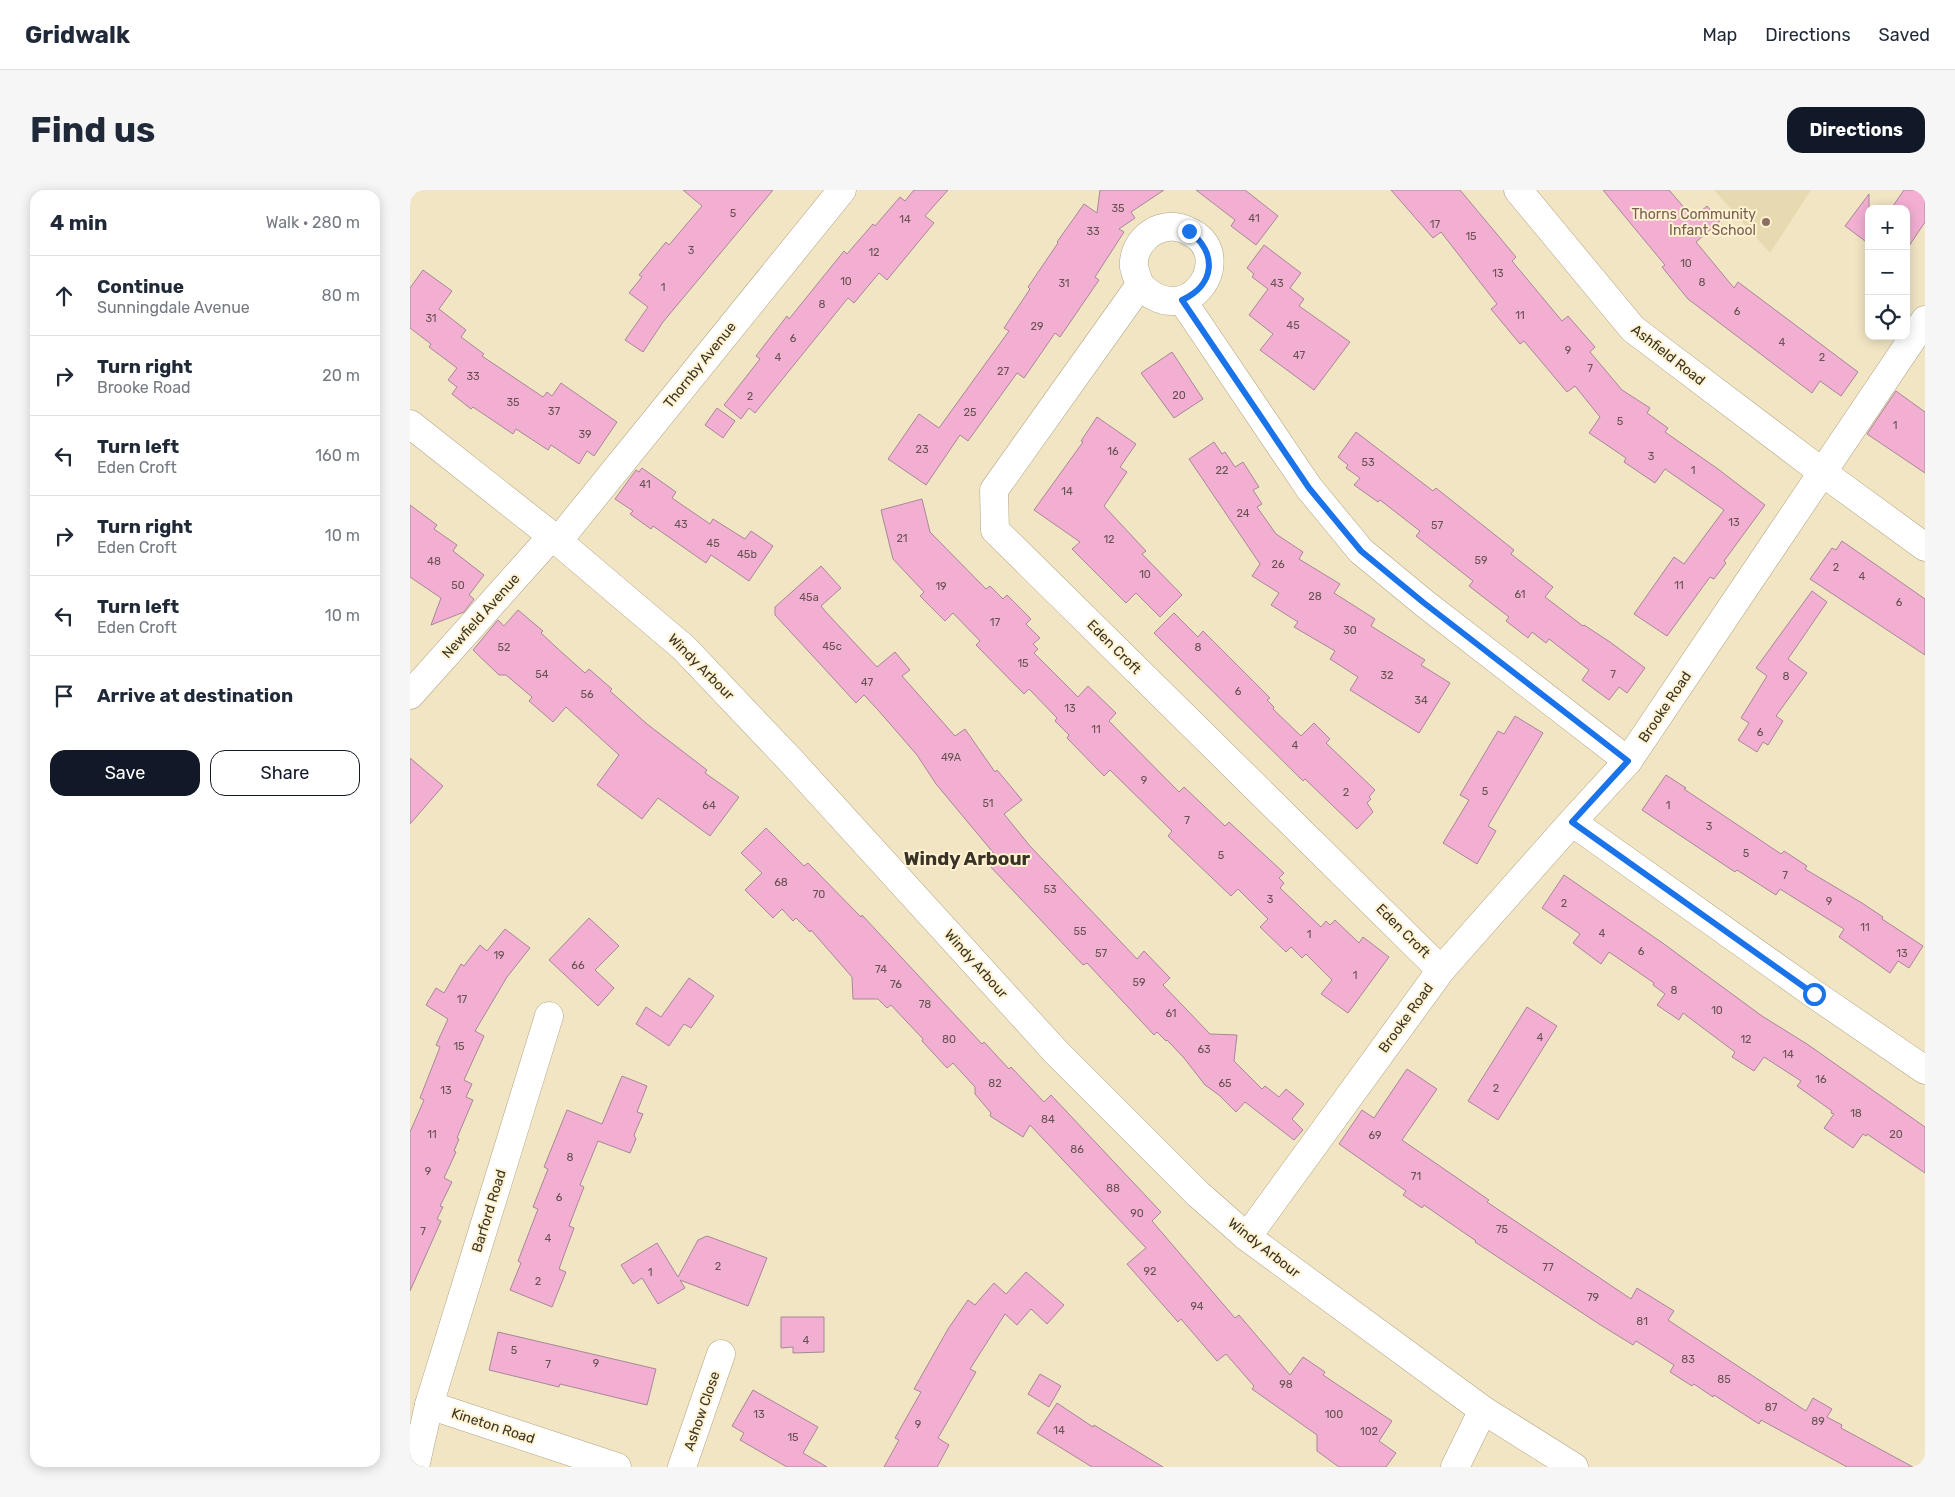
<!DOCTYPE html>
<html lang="en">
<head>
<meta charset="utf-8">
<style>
	:root { --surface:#fff; --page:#f6f6f7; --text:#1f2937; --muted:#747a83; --line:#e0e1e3; --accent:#111827 }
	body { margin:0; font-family:Rubik,sans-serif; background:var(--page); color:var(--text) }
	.controls { position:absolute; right:15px; top:15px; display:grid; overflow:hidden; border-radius:10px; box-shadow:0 2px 12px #0003 }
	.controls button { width:45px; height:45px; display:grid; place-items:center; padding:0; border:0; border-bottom:1px solid var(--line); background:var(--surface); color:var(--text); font:25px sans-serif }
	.stop { position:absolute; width:15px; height:15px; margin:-11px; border:4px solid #1a73e8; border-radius:50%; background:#fff }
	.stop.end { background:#1a73e8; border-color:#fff; box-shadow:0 1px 5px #0008 }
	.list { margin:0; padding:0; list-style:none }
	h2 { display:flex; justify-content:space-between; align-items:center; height:65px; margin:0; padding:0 20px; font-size:21px }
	h2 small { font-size:16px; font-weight:400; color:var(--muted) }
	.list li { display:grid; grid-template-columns:32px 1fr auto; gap:15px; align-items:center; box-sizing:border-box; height:80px; padding:0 20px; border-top:1px solid var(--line) }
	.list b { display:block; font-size:19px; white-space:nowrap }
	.list p { margin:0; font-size:16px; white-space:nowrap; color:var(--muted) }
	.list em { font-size:16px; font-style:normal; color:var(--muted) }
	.actions { display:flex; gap:10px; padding:15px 20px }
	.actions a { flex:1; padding:11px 0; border:1px solid var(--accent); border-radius:15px; text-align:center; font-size:18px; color:var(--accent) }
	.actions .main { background:var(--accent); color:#fff }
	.icon { flex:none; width:28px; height:28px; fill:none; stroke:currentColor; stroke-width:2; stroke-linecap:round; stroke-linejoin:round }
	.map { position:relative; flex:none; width:1515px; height:1277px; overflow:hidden; border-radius:15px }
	header { display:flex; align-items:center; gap:30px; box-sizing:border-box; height:70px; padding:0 25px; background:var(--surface); border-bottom:1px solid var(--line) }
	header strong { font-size:24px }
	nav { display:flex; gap:28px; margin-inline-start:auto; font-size:18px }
	.intro { display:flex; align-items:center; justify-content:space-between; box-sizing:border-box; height:120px; padding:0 30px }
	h1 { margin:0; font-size:35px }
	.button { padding:12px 22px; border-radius:15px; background:var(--accent); color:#fff; font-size:18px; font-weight:700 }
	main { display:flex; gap:30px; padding:0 30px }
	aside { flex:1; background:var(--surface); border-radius:15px; box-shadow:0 2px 12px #0003 }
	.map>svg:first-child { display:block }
	.built { fill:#e8dab0 }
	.building { fill:#f2afd2; stroke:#a88798 }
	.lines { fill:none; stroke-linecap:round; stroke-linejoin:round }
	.minor-casing { stroke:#b0a484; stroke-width:29 }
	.minor { stroke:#fff; stroke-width:28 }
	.route { stroke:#1a73e8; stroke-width:6 }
	.education-dot { fill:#8d6e63; stroke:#fff2d0; stroke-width:2 }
	.labels { text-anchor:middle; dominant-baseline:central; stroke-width:4; stroke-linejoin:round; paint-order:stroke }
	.number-label { font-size:11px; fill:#665251 }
	.education-label { font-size:14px; fill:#785e54; stroke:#fff2d0; text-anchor:end }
	.street-label { font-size:14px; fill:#383326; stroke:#fff2d0 }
	.district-label { font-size:19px; font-weight:bold; fill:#383326; stroke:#fff2d0 }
</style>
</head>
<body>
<header>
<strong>Gridwalk</strong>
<nav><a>Map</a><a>Directions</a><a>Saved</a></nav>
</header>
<div class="intro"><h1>Find us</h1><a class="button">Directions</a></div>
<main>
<aside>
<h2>4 min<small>Walk · 280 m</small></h2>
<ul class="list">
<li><svg class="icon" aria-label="ahead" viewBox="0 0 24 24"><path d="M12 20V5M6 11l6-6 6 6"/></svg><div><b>Continue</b><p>Sunningdale Avenue</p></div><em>80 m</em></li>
<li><svg class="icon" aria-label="right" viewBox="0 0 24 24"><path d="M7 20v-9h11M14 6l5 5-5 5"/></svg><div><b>Turn right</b><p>Brooke Road</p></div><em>20 m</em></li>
<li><svg class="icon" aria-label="left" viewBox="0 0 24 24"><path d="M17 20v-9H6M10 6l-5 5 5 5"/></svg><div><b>Turn left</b><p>Eden Croft</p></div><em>160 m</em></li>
<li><svg class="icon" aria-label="right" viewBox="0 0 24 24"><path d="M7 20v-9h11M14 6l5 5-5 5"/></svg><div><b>Turn right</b><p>Eden Croft</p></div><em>10 m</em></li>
<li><svg class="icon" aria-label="left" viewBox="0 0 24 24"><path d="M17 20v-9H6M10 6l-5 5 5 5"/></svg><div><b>Turn left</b><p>Eden Croft</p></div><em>10 m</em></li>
<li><svg class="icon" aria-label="arrive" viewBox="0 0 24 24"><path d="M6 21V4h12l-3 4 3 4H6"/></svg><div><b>Arrive at destination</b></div></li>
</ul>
<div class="actions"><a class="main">Save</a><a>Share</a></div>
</aside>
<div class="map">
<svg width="1515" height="1277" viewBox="0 0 1515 1277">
	<rect width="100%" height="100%" fill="#f1e5c3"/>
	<!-- built -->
	<path class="built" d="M1304,0H1401L1360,63Z"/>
	<!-- building -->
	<g class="building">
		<path d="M273,0H363L253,132L233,162L215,150L238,117L219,103L232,87L229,85L256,52L259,55L292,16Z"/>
		<path d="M504,0H538L515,26L524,33L477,90L469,83L444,113L438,108L345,223L339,218L331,229L314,215L350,169L346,166L377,126L379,129L434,61L437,64L463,34L465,36L490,7L495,11Z"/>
		<path d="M690,0H754L721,22L725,28L709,39L714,42L685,87L689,90L650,147L645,143L614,188L607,183L558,251L550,245L516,295L478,269L509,224L529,238L599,141L594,138L620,99L618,97L648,53L647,52L674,14L687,23Z"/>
		<path d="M786,0H835L868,26L846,55L821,36L825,30Z"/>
		<path d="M981,0H1050L1106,67L1102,71L1152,131L1158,126L1185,157L1180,162L1212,200L1240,218L1237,223L1258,238L1255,242L1308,279L1355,315L1314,371L1316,373L1304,389L1300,387L1257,446L1224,424L1264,367L1274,374L1314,320L1255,279L1245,293L1214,272L1216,268L1179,243L1190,227L1165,196L1157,202L1114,151L1110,154L1081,119L1087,114L1031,42L1023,48Z"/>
		<path d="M1193,0H1259L1283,28L1297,16L1310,31L1286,52L1324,98L1328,92L1448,182L1431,206L1410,191L1402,203L1278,109L1252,77L1255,75Z"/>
		<path d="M1494,0H1515V32L1499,56L1496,54V19H1481Z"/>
		<path d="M1459,4V54L1435,36Z"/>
		<path d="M854,55L891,83L880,98L894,109L889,116L940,152L904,200L850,160L863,144L839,125L858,99L842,87L844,84L837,78Z"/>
		<path d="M13,80L42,101L29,119L56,140L51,147L74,164L72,166L133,207L137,202L142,206L151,193L207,232L184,266L177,261L169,274L141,255L138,260L106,239L103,244L63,217L61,219L42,204L47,197L38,190L47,178L19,157L21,154L0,138V98Z"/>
		<path d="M762,162L793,209L764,228L731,183Z"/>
		<path d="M1486,201L1515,222V283L1457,244Z"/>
		<path d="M307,218L325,231L313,248L295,235Z"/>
		<path d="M687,227L726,254L710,277L717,282L694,316L736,361L732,364L772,405L750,427L726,403L716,413L662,359L670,352L624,320L673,252L671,251Z"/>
		<path d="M946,242L1023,301L1026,298L1104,360L1101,364L1143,397L1135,407L1173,436L1174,435L1200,452L1235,478L1217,503L1209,497L1199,510L1172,490L1179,480L1139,449L1136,453L1122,442L1118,448L1096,431L1099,427L1059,396L1063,391L1006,346L1010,341L970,310L968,312L944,295L950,288L936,278L938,275L928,267Z"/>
		<path d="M804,252L812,264L815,262L825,277L833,272L849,297L843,300L852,314L847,317L866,344L893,362L889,369L930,394L924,403L965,429L961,436L1015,470L1011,475L1040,493L1009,543L940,500L948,487L920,469L925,461L884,437L888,432L861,415L869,403L842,386L850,374L779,269Z"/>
		<path d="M232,278L266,302L262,308L300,334L303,329L335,349L341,341L363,356L339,391L301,365L296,373L243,336L241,339L220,324L223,321L205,309L226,280L229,282Z"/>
		<path d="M512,309L520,342L576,399L580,396L593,409L597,405L621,429L616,434L630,448L623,454L628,459L624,463L668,507L678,496L706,523L699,531L769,602L774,597L815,636L819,632L874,683L869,688L874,693L870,698L911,737L916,731L920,735L925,730L949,753L953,747L979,767L938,823L911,804L922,790L896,764L892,768L881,757L876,762L850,737L858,729L828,699L821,706L758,646L762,641L700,580L694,586L657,548L659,545L645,531L647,528L619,499L614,504L566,455L570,451L543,423L535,431L510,406L514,402L483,369L471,320Z"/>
		<path d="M0,315L27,335L24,339L47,355L43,361L74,385L59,405L64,409L54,422L21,435L31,408L0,387Z"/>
		<path d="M1432,351L1515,409V465L1400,389L1422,358L1426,360Z"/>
		<path d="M411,376L431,398L411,416L415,421L467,477L485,462L500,480L492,486L545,546L555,539L585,582L587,580L612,610L594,624L620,656L727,769L734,761L760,788L753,795L800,844L827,845L824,871L852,899L855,896L869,907L876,899L894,914L882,929L893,940L884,950L835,912L826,922L809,905L795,895L774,868L757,850L756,851L747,842L744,845L677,773L673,775L578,674L586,666L526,594L507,565L468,520L454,505L446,513L365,425V417Z"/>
		<path d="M1402,401L1417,412L1378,469L1397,483L1366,526L1373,531L1358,555L1353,552L1347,562L1328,550L1339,533L1331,528L1357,486L1346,478Z"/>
		<path d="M108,420L133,441L131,443L147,458L175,483L179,479L202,499L200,501L237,534L297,580L295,583L329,607L300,646L248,608L232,629L187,595L209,565L156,517L143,532L119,511L122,507L96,485H89L63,460L88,430L94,436Z"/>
		<path d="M764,423L788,447L793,441L860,508L857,510L864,517L863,519L891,546L904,533L920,549L916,553L965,600L959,607L961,609L957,613L963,622L947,639L895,589L893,591L744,443Z"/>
		<path d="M1105,526L1133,543L1078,636L1086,641L1067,674L1033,653L1059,610L1050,605L1088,541L1094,544Z"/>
		<path d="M0,568L33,596L0,634Z"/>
		<path d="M1256,585L1276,598L1274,599L1371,664L1374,661L1397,676L1395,679L1452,713L1473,727L1472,729L1513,756L1499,778L1488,771L1480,783L1429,747L1434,739L1370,699L1366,705L1327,680L1325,682L1232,620Z"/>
		<path d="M356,638L394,676L398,673L451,727L452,725L572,854L574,852L599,879L601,877L634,912L641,905L751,1022L742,1031L825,1128L829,1125L880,1185L893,1167L915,1182L913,1185L982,1231L969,1251L986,1263L976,1277H929L907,1261V1245L842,1199L844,1196L816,1164L807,1171L771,1129L768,1132L717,1074L736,1058L620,935L613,947L580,926L581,923L565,904V897L543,873L537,878L512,851L513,849L481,815L477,818L468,809H443L442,787L401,740L400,742L386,728L383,731L372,719L363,728L335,700L352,683L331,663Z"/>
		<path d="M1154,685L1254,754L1352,826L1397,854L1515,937V983L1457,944L1456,946L1453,944L1443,958L1414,938L1424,924L1421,923L1422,921L1387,896L1391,891L1354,867L1344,881L1322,867L1325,862L1273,823L1269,830L1247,815L1255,804L1243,795L1244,793L1199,762L1191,774L1163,753L1170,744L1132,718Z"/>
		<path d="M179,728L209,756L185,780L204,798L188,816L139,770Z"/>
		<path d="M95,739L120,758L97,787L65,841L74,846L54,890L62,894L56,907L63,910L47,948L49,949L44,961L46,962L34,988L42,992L30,1016L33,1017L27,1029L31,1031L0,1101V942L14,910L10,908L30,857L26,855L38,829L16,815L26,798L34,803L51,774L54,776L70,755L77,761Z"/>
		<path d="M279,788L304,806L281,838L274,834L259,856L226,834L236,817L251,827Z"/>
		<path d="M1117,817L1147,836L1088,930L1058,911Z"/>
		<path d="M997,879L1027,899L992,950L1079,1010L1077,1012L1221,1109L1227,1098L1264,1121L1258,1130L1396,1221L1403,1208L1422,1219L1417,1227L1432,1235L1431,1238L1503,1277H1437L1351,1230L1349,1234L1304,1205L1303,1207L1284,1194L1282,1196L1260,1182L1264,1175L1226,1151L1223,1155L1189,1134L1065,1052L1066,1051L1014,1015L1012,1018L993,1005L996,1001L929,954L952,920L964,928Z"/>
		<path d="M212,886L237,896L227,922L233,924L224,945L226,949L220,963L188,951L170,995L174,997L159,1036L164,1038L149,1079L156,1082L142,1117L100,1100L111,1073L108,1071L128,1019L123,1017L138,979L134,977L157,920L192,934Z"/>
		<path d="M297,1046L357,1068L338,1116L270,1090L275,1098L248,1114L232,1088L223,1094L211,1075L247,1053L268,1087L288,1050Z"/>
		<path d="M616,1082L654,1115L637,1134L621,1119L607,1135L595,1124L560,1179L566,1182L528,1248L539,1255L527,1277H474L489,1250L485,1248L511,1202L504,1199L538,1139L558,1110L565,1115L584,1093L596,1104Z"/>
		<path d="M371,1127H414V1162L383,1163V1157L371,1158Z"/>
		<path d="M88,1142L246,1179L237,1215L150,1194L149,1197L79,1180Z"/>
		<path d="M630,1184L651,1196L639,1217L618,1204Z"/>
		<path d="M343,1200L408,1237L393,1263L417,1277H377L330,1250L334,1243L322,1236Z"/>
		<path d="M647,1213L683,1237L684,1235L753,1277H682L627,1243Z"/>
	</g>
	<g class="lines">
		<defs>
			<g id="minor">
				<path d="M1108,0L1223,139L1412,282L1515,357"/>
				<path d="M730,95C728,89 725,82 724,77C722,54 744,34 766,37C774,38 781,42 787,46C823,74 775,142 730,95L584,300L585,340L1031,780"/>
				<path d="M772,110L899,298L951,361L1014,413L1218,571"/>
				<path d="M0,234L142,346L274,458L383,573L646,862L788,1004L837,1047L1073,1220L1164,1277"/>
				<path d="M148,351L432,0"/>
				<path d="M0,505L142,346"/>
				<path d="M1162,632L1404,804L1515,880"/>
				<path d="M837,1047L1031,780L1162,632L1218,571L1515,130"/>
				<path d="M19,1215L139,826"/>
				<path d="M5,1277L19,1215L207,1277"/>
				<path d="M272,1277L311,1164"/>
				<path d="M1045,1277L1073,1220"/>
			</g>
		</defs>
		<!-- minor casing -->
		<use href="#minor" class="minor-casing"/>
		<!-- minor -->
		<use href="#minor" class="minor"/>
	</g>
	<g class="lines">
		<!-- route -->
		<path class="route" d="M779,41C808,63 805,95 772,110L899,298L951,361L1014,413L1218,571L1162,632L1404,804"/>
	</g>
	<!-- markers -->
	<circle class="education-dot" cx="1356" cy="32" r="5"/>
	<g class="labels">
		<!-- number labels -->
		<g class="number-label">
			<text x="708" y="18">35</text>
			<text x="323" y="23">5</text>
			<text x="844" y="28">41</text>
			<text x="495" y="29">14</text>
			<text x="1025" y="34">17</text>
			<text x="683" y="41">33</text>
			<text x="1061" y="46">15</text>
			<text x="281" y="60">3</text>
			<text x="464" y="62">12</text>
			<text x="1276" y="73">10</text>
			<text x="1088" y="83">13</text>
			<text x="436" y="91">10</text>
			<text x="1292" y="92">8</text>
			<text x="654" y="93">31</text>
			<text x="867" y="93">43</text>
			<text x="253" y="97">1</text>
			<text x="412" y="114">8</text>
			<text x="1327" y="121">6</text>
			<text x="1110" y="125">11</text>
			<text x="21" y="128">31</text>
			<text x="883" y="135">45</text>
			<text x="627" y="136">29</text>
			<text x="383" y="148">6</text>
			<text x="1372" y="152">4</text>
			<text x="1158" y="160">9</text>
			<text x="889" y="165">47</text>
			<text x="368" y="167">4</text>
			<text x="1412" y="167">2</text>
			<text x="1180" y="178">7</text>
			<text x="593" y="181">27</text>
			<text x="63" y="186">33</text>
			<text x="769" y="205">20</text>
			<text x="340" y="206">2</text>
			<text x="103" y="212">35</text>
			<text x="144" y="221">37</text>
			<text x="560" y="222">25</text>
			<text x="1210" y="231">5</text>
			<text x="1485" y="235">1</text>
			<text x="175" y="244">39</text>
			<text x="512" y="259">23</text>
			<text x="703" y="261">16</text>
			<text x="1241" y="266">3</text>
			<text x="958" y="272">53</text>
			<text x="812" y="280">22</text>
			<text x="1283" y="280">1</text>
			<text x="235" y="294">41</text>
			<text x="657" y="301">14</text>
			<text x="833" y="323">24</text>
			<text x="1324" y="332">13</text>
			<text x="271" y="334">43</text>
			<text x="1027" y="335">57</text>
			<text x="492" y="348">21</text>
			<text x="699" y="349">12</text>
			<text x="303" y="353">45</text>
			<text x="337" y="364">45b</text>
			<text x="1071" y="370">59</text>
			<text x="24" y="371">48</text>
			<text x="868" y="374">26</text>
			<text x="1426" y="377">2</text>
			<text x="735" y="384">10</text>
			<text x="1452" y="386">4</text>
			<text x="48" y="395">50</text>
			<text x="1269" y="395">11</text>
			<text x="531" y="396">19</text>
			<text x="1110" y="404">61</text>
			<text x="905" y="406">28</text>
			<text x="399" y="407">45a</text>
			<text x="1489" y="412">6</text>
			<text x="585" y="432">17</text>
			<text x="940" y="440">30</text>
			<text x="422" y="456">45c</text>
			<text x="94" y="457">52</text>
			<text x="788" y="457">8</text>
			<text x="613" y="473">15</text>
			<text x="132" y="484">54</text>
			<text x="1203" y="484">7</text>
			<text x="977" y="485">32</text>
			<text x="1376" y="486">8</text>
			<text x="457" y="492">47</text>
			<text x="828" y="501">6</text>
			<text x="177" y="504">56</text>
			<text x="1011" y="510">34</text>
			<text x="660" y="518">13</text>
			<text x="686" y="539">11</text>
			<text x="1350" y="542">6</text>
			<text x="885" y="555">4</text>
			<text x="541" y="567">49A</text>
			<text x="734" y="590">9</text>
			<text x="1075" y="601">5</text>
			<text x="936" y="602">2</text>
			<text x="578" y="613">51</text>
			<text x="299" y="615">64</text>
			<text x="1258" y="615">1</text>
			<text x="777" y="630">7</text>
			<text x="1299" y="636">3</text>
			<text x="1336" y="663">5</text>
			<text x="811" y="665">5</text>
			<text x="1375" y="685">7</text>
			<text x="371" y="692">68</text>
			<text x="640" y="699">53</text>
			<text x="409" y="704">70</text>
			<text x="860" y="709">3</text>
			<text x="1419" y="711">9</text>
			<text x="1154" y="713">2</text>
			<text x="1455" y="737">11</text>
			<text x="670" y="741">55</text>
			<text x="1192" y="743">4</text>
			<text x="899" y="744">1</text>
			<text x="1231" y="761">6</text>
			<text x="691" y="763">57</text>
			<text x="1492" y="763">13</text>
			<text x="89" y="765">19</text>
			<text x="168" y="775">66</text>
			<text x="471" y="779">74</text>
			<text x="945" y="785">1</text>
			<text x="729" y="792">59</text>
			<text x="486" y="794">76</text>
			<text x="1264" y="800">8</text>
			<text x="52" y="809">17</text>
			<text x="515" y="814">78</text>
			<text x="1307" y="820">10</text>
			<text x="761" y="823">61</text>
			<text x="1130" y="847">4</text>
			<text x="539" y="849">80</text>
			<text x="1336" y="849">12</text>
			<text x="49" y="856">15</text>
			<text x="794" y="859">63</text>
			<text x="1378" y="864">14</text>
			<text x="1411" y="889">16</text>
			<text x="585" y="893">82</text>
			<text x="815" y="893">65</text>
			<text x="1086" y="898">2</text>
			<text x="36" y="900">13</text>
			<text x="1446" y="923">18</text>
			<text x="638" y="929">84</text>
			<text x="22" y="944">11</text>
			<text x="1486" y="944">20</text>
			<text x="965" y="945">69</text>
			<text x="667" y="959">86</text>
			<text x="160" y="967">8</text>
			<text x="18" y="981">9</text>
			<text x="1006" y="986">71</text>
			<text x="703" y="998">88</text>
			<text x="149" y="1007">6</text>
			<text x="727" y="1023">90</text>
			<text x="1092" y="1039">75</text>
			<text x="13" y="1041">7</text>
			<text x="138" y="1048">4</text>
			<text x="308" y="1076">2</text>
			<text x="1138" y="1077">77</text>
			<text x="740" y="1081">92</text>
			<text x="240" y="1082">1</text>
			<text x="128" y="1091">2</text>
			<text x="1183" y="1107">79</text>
			<text x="787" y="1116">94</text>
			<text x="1232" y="1131">81</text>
			<text x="396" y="1150">4</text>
			<text x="104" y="1160">5</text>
			<text x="1278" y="1169">83</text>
			<text x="186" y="1173">9</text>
			<text x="138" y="1174">7</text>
			<text x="1314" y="1189">85</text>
			<text x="876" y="1194">98</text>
			<text x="1361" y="1217">87</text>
			<text x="349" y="1224">13</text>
			<text x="924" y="1224">100</text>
			<text x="1408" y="1231">89</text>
			<text x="508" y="1234">9</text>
			<text x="649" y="1240">14</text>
			<text x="959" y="1241">102</text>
			<text x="383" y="1247">15</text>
		</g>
		<!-- education labels -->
		<g class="education-label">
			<text x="1346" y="24">Thorns Community<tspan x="1346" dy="16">Infant School</tspan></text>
		</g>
		<!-- street labels -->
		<g class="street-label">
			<text transform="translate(1258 165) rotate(38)">Ashfield Road</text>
			<text transform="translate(290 175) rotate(-51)">Thornby Avenue</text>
			<text transform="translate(71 426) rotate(-48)">Newfield Avenue</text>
			<text transform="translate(704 457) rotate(45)">Eden Croft</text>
			<text transform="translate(291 477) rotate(45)">Windy Arbour</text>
			<text transform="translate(1255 517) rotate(-56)">Brooke Road</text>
			<text transform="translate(993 741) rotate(45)">Eden Croft</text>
			<text transform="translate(566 774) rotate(48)">Windy Arbour</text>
			<text transform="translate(996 828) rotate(-54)">Brooke Road</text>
			<text transform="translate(79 1021) rotate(-73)">Barford Road</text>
			<text transform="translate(854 1058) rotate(38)">Windy Arbour</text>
			<text transform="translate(292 1221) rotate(-71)">Ashow Close</text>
			<text transform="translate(83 1236) rotate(18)">Kineton Road</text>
		</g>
		<!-- district labels -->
		<g class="district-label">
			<text x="557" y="668">Windy Arbour</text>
		</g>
	</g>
</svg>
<div class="controls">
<button>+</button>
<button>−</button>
<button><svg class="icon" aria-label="locate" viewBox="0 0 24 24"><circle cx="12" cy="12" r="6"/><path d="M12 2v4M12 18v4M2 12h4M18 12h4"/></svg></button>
</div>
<div class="stop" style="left:1404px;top:804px"></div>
<div class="stop end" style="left:779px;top:41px"></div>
</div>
</main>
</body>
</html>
